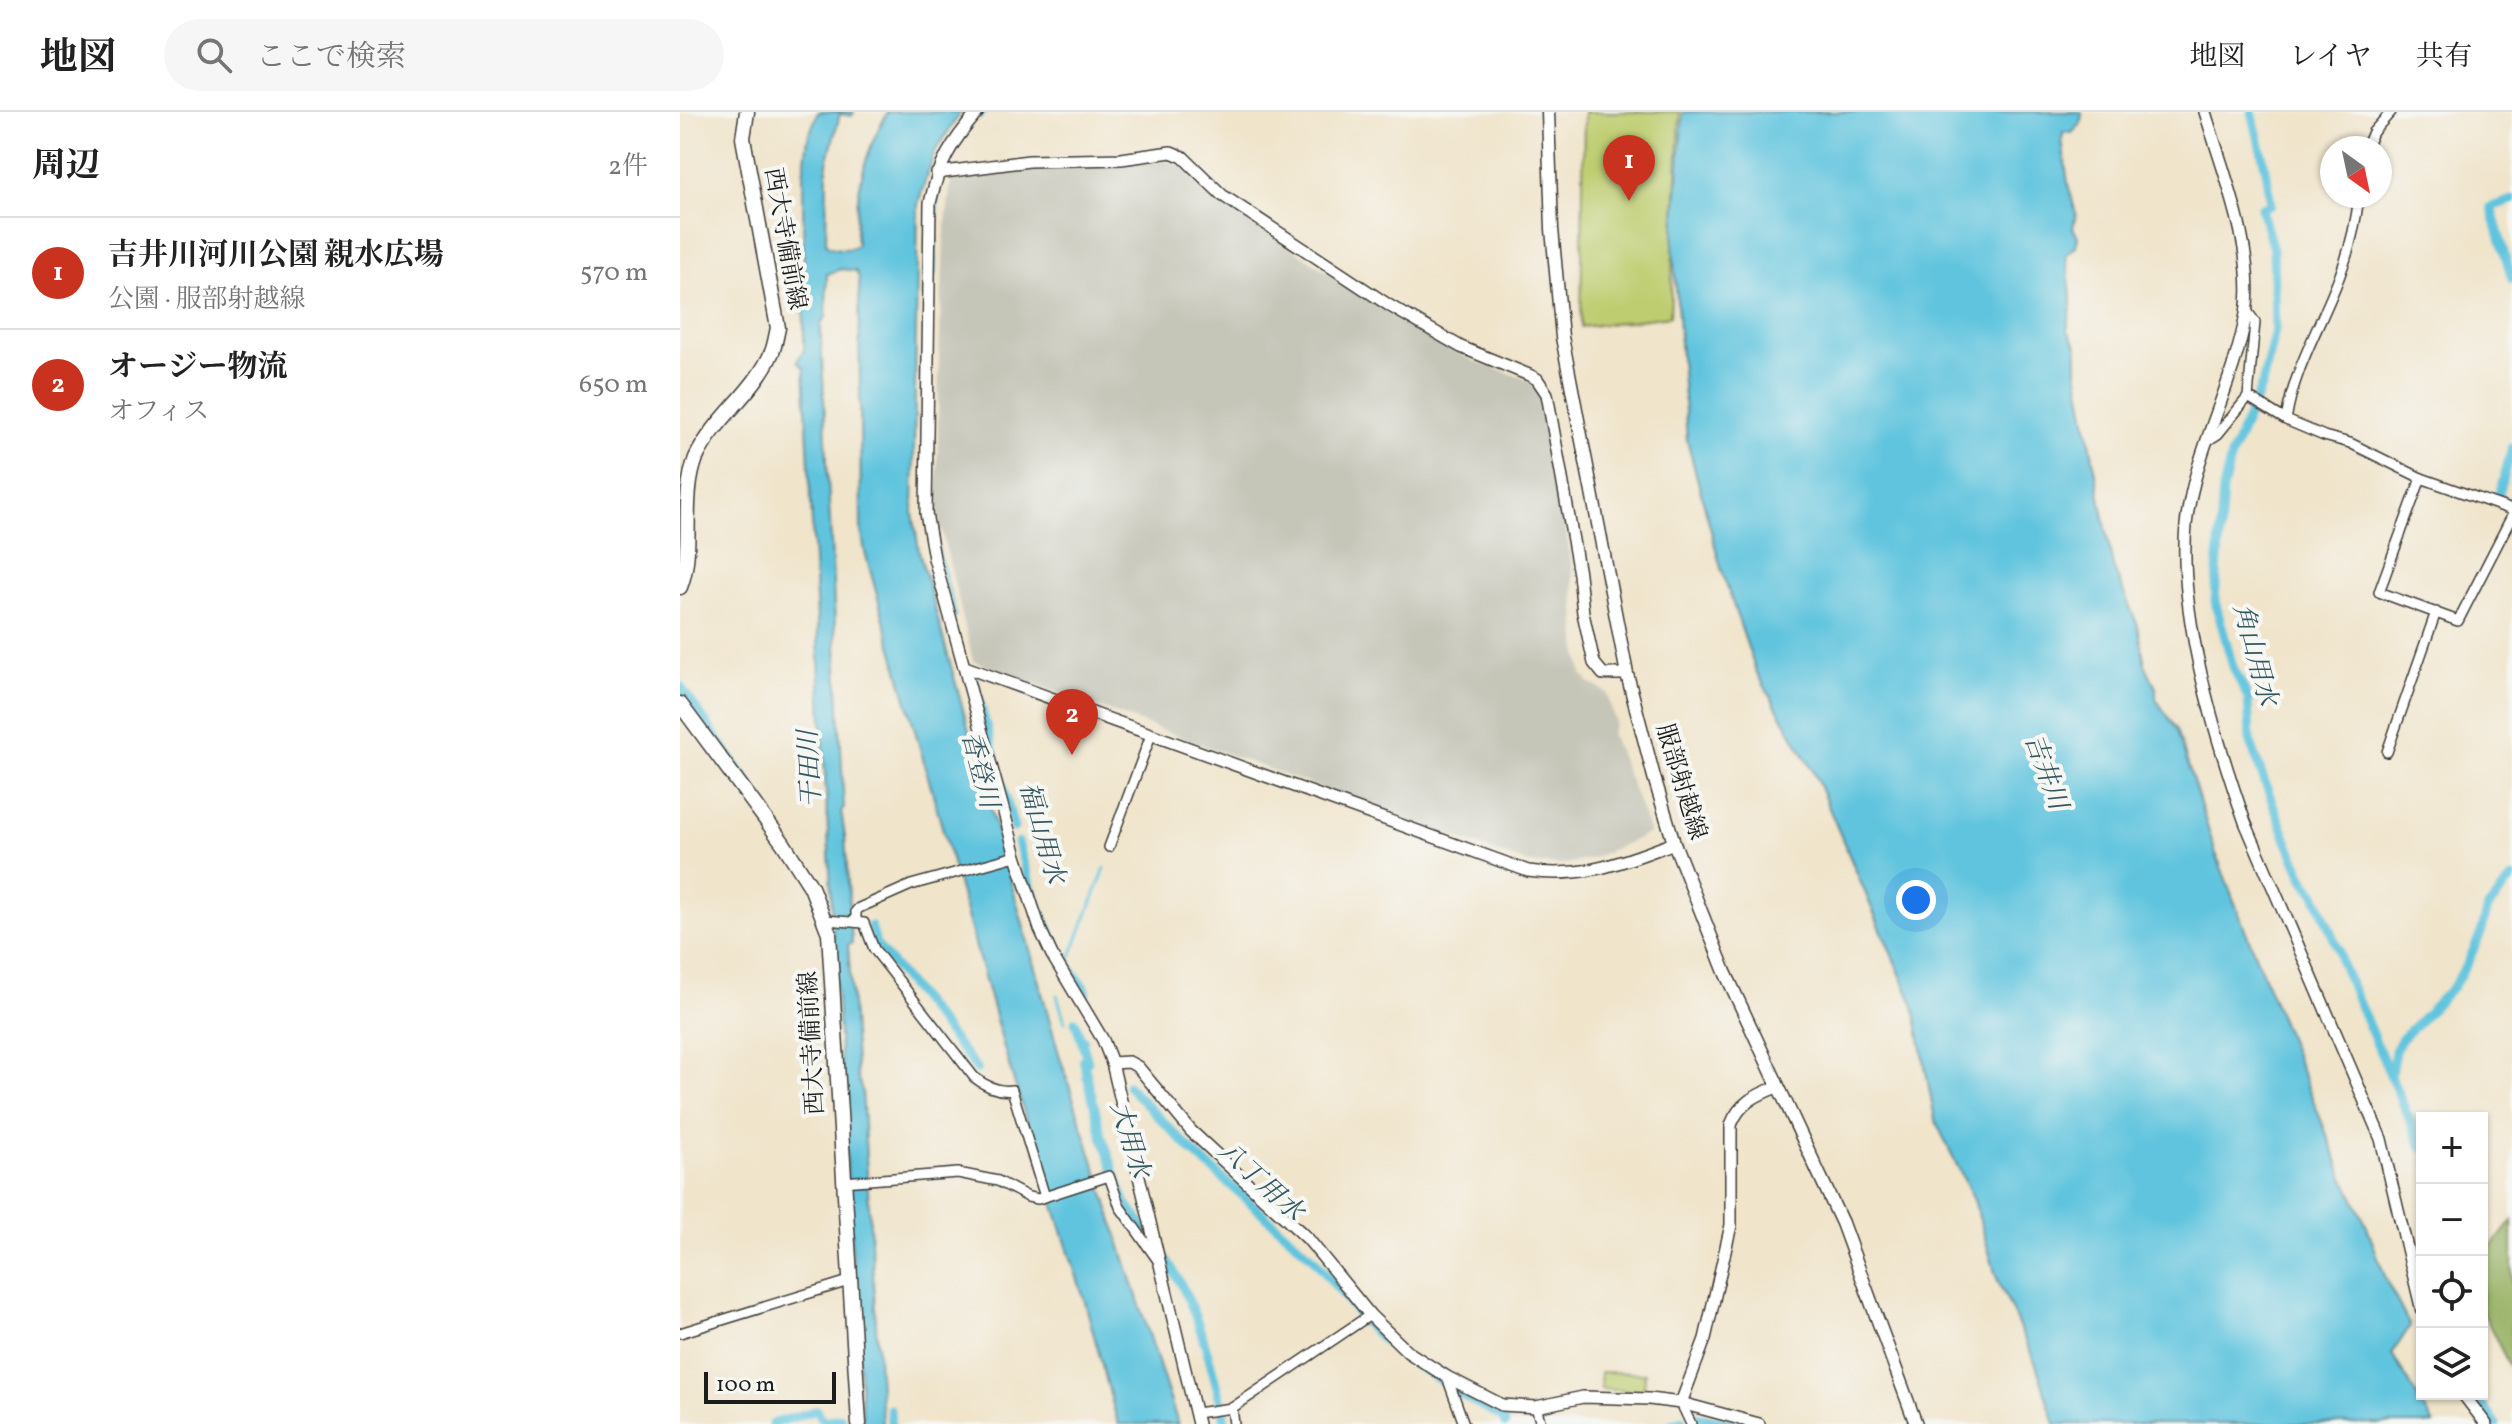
<!DOCTYPE html>
<html lang="ja">
<head>
<meta charset="utf-8">
<style>
	:root { --surface:#fff; --page:#f6f6f6; --text:#222; --muted:#767676; --line:#e0e0e0; --accent:#c8321e }
	body { margin:0; font-family:Vollkorn,"Noto Serif JP",serif; background:var(--page); color:var(--text) }
	.controls { position:absolute; right:24px; bottom:24px; display:grid; overflow:hidden; border-radius:0px; box-shadow:0 2px 6px #0004 }
	.controls button { width:72px; height:72px; display:grid; place-items:center; padding:0; border:0; border-bottom:2px solid var(--line); background:var(--surface); color:var(--text); font:40px sans-serif }
	.compass { position:absolute; left:1640px; top:24px; width:72px; height:72px; border-radius:50%; background:var(--surface); box-shadow:0 2px 6px #0004; rotate:147deg }
	.scale { position:absolute; left:24px; bottom:20px; width:132px; box-sizing:border-box; padding-left:8px; border:4px solid #1c1c1c; border-top:0; font-size:22px; line-height:28px; white-space:nowrap; color:#1c1c1c; -webkit-text-stroke:6px #f6f6f2; paint-order:stroke }
	.you { position:absolute; left:1236px; top:788px; width:28px; height:28px; margin:-20px; border:6px solid #fff; border-radius:50%; background:#1a73e8; box-shadow:0 0 0 12px #1a73e833 }
	.badge { display:grid; place-items:center; width:52px; height:52px; border-radius:50%; background:var(--accent); color:#fff; font-size:26px; font-weight:700 }
	.pin { position:absolute; translate:-50% -66px; filter:drop-shadow(0 2px 4px #0008) }
	.pin::after { content:''; position:absolute; top:42px; width:28px; height:24px; background:inherit; clip-path:polygon(0 0,100% 0,50% 100%) }
	.list { margin:0; padding:0; list-style:none }
	h2 { display:flex; justify-content:space-between; align-items:center; height:104px; margin:0; padding:0 32px; font-size:34px }
	h2 small { font-size:26px; font-weight:400; color:var(--muted) }
	.list li { display:grid; grid-template-columns:52px 1fr auto; gap:24px; align-items:center; box-sizing:border-box; height:112px; padding:0 32px; border-top:2px solid var(--line) }
	.list b { display:block; font-size:30px; white-space:nowrap }
	.list p { margin:0; font-size:26px; white-space:nowrap; color:var(--muted) }
	.list em { font-size:26px; font-style:normal; color:var(--muted) }
	.icon { flex:none; width:44px; height:44px; fill:none; stroke:currentColor; stroke-width:2; stroke-linecap:round; stroke-linejoin:round }
	.map { position:relative; flex:none; width:1832px; height:1312px; overflow:hidden }
	header { display:flex; align-items:center; gap:48px; box-sizing:border-box; height:112px; padding:0 40px; background:var(--surface); border-bottom:2px solid var(--line) }
	header strong { font-size:38px }
	nav { display:flex; gap:44px; margin-inline-start:auto; font-size:28px }
	.search { width:560px; height:72px; background:var(--page); display:flex; align-items:center; gap:20px; box-sizing:border-box; padding:0 28px; border-radius:44px; color:var(--muted); font-size:30px }
	main { display:flex }
	aside { flex:1; background:var(--surface) }
	.map>svg:first-child { display:block }
	.industrial { fill:#c5c5b8 }
	.green { fill:#becd6f; stroke:#6d7446; stroke-width:2 }
	.forest { fill:#96b062; stroke:#59663f; stroke-width:2 }
	.water { fill:#60c4de; stroke:#3e707d; stroke-width:2 }
	.lines { fill:none; stroke-linecap:round; stroke-linejoin:round }
	.stream { stroke:#60c4de; stroke-width:3 }
	.canal { stroke:#60c4de; stroke-width:9 }
	.minor-casing { stroke:#3c3a36; stroke-width:12 }
	.tertiary-casing { stroke:#3c3a36; stroke-width:14 }
	.secondary-casing { stroke:#3c3a36; stroke-width:15 }
	.primary-casing { stroke:#3c3a36; stroke-width:17 }
	.minor { stroke:#fff; stroke-width:9 }
	.tertiary { stroke:#fff; stroke-width:11 }
	.secondary { stroke:#fff; stroke-width:12 }
	.primary { stroke:#fff; stroke-width:14 }
	.labels { text-anchor:middle; dominant-baseline:central; stroke-width:8; stroke-linejoin:round; paint-order:stroke }
	.street-label { font-size:24px; fill:#1c1c1c; stroke:#f6f6f2 }
	.water-label { font-size:26px; font-style:italic; fill:#345760; stroke:#f6f6f2 }
</style>
</head>
<body>
<header>
<strong>地図</strong>
<div class="search"><svg class="icon" aria-label="search" viewBox="0 0 24 24"><circle cx="10" cy="10" r="6"/><path d="M15 15l6 6"/></svg>ここで検索</div>
<nav><a>地図</a><a>レイヤ</a><a>共有</a></nav>
</header>
<main>
<aside>
<h2>周辺<small>2件</small></h2>
<ul class="list">
<li><span class="badge">1</span><div><b>吉井川河川公園 親水広場</b><p>公園 · 服部射越線</p></div><em>570 m</em></li>
<li><span class="badge">2</span><div><b>オージー物流</b><p>オフィス</p></div><em>650 m</em></li>
</ul>
</aside>
<div class="map">
<svg width="1832" height="1312" viewBox="0 0 1832 1312">
	<rect width="100%" height="100%" fill="#f6f6f2"/>
	<filter id="ink" filterUnits="userSpaceOnUse"><feTurbulence type="fractalNoise" baseFrequency=".0125" numOctaves="2"/><feDisplacementMap in="SourceGraphic" scale="16" xChannelSelector="R" yChannelSelector="G"/><feConvolveMatrix kernelMatrix="1 2 1 2 8 2 1 2 1" color-interpolation-filters="sRGB"/></filter>
	<filter id="wash" filterUnits="userSpaceOnUse"><feTurbulence type="fractalNoise" baseFrequency=".006" numOctaves="4" result="noise"/><feDisplacementMap in="SourceGraphic" scale="32" xChannelSelector="R" yChannelSelector="G"/><feGaussianBlur stdDeviation="1.8" result="paint"/><feColorMatrix in="noise" values="0 0 0 0 0 0 0 0 0 0 0 0 0 0 0 0 0 1.4 0 .05"/><feComposite in="paint" operator="in"/></filter>
	<g filter="url(#wash)">
		<rect width="100%" height="100%" fill="#f0e4ca"/>
		<!-- industrial -->
		<path class="industrial" d="M484,48L505,55L534,84L714,205L791,248L845,267L853,273L860,284L892,453L898,542L902,562L909,571L927,581L935,610L931,621L970,721L910,747L880,753L846,751L293,549L257,399L259,248L264,131L271,67L365,53H429Z"/>
		<!-- green -->
		<g class="green">
			<path d="M904,0H1000L990,204L901,215Z"/>
			<path d="M920,1260L965,1261L964,1280L921,1277Z"/>
		</g>
		<!-- forest -->
		<path class="forest" d="M1832,1109V1260L1802,1198V1147Z"/>
		<!-- water -->
		<g class="water">
			<path d="M138,0H174L172,4L160,2L147,51L146,132C152,138 171,139 177,133C173,88 184,38 208,0H281L254,41L238,92L233,401L239,439L379,942L498,1312H438L405,1190L330,957L185,440L181,417L179,166L176,159L161,157L147,162L146,205L141,212V224L164,697L161,699L165,724L172,831L168,833L177,964L182,978L202,1312H183L156,876L124,256L117,249L124,238L123,63L128,26Z"/>
			<path d="M1003,0H1402L1401,11L1392,21L1383,20L1382,28L1388,72L1396,102L1393,116L1398,125L1396,134L1386,143L1392,191L1387,217L1397,234V259L1433,455L1458,514L1465,552L1476,576V587L1497,618L1535,739L1561,807L1665,1068L1687,1115L1707,1170L1730,1214L1712,1242L1754,1312H1375L1356,1252L1316,1164L1294,1088L1255,1008L1234,894L1133,659L1076,559L1042,460L1007,328L993,135Z"/>
		</g>
		<g class="lines">
			<!-- stream -->
			<g class="stream">
				<path d="M300,6L307,0"/>
				<path d="M255,164L257,96L260,73"/>
				<path d="M251,399L259,442L276,504"/>
				<path d="M386,857L425,756"/>
				<path d="M377,883L385,910"/>
				<path d="M402,922L407,928"/>
				<path d="M403,965L408,963"/>
			</g>
			<!-- canal -->
			<g class="canal">
				<path d="M1572,0L1587,63L1591,93L1581,96L1593,137L1595,218L1582,273L1551,344L1543,377L1535,489L1553,555L1568,586L1570,628L1581,660L1608,731L1624,767L1635,782L1659,839L1661,850L1742,1036"/>
				<path d="M1832,88L1811,95L1832,167"/>
				<path d="M1832,336L1818,386L1832,393"/>
				<path d="M293,565L334,716"/>
				<path d="M0,574L73,677"/>
				<path d="M338,730C351,782 373,835 406,878L405,882"/>
				<path d="M191,814L196,832L297,957"/>
				<path d="M395,909L408,949"/>
				<path d="M403,947L421,1021L445,1090L465,1117"/>
				<path d="M1711,962L1715,939L1721,928L1773,875L1788,850L1801,821L1808,796L1832,766"/>
				<path d="M448,974L513,1040L633,1146L679,1203"/>
				<path d="M1737,1136L1742,1155"/>
				<path d="M484,1144C517,1190 533,1257 546,1312"/>
				<path d="M686,1212L719,1242L767,1273"/>
				<path d="M775,1279L822,1305L825,1312"/>
				<path d="M1793,1282L1816,1312"/>
				<path d="M210,1297L211,1312"/>
				<path d="M1015,1304L1060,1312"/>
				<path d="M92,1312L137,1298L143,1309L161,1306"/>
				<path d="M991,1312L1002,1308"/>
			</g>
		</g>
	</g>
	<g filter="url(#ink)">
		<g class="lines">
			<defs>
				<g id="minor">
					<path d="M1686,36L1693,20L1711,0"/>
					<path d="M1568,285L1606,308L1644,324L1670,331L1741,366L1832,398"/>
					<path d="M1606,308C1614,255 1642,212 1660,163C1670,137 1676,111 1679,84"/>
					<path d="M1527,329L1538,322L1568,285L1575,210L1567,199"/>
					<path d="M1741,366L1699,480L1778,509L1832,404"/>
					<path d="M1707,640L1756,500"/>
					<path d="M429,735L471,623"/>
					<path d="M145,808L184,811L194,837L294,965C305,974 318,980 332,978L365,1085"/>
					<path d="M176,810V799L179,796L231,773L336,744"/>
					<path d="M163,1070L278,1061L318,1069L348,1085L358,1087L429,1064L440,1095L479,1150"/>
					<path d="M0,1221L169,1169"/>
					<path d="M767,1265L784,1312"/>
					<path d="M1001,1291L1011,1312"/>
					<path d="M856,1295L861,1312"/>
					<path d="M552,1296L554,1312"/>
					<path d="M516,1301L552,1296L690,1203"/>
				</g>
				<g id="tertiary">
					<path d="M298,0C271,31 259,51 250,91L246,401L254,446L336,744L360,817L372,843L423,928L432,951L518,1312"/>
					<path d="M1525,0C1543,59 1576,140 1566,202C1554,274 1514,339 1506,413C1498,502 1535,625 1565,710L1701,1027L1742,1199"/>
					<path d="M257,61L349,49L441,47L491,40L503,45L542,83L710,194L781,235L849,263L857,267L867,282L899,462L903,501L914,551L923,562H947"/>
					<path d="M285,555L848,759C905,767 943,750 994,731"/>
					<path d="M432,951L449,950L458,955L511,1019L628,1127L690,1203L728,1240L767,1265L822,1293L856,1295L903,1285L969,1287L1001,1291L1079,1312"/>
					<path d="M1783,1282L1806,1312"/>
					<path d="M1001,1291L1025,1227L1051,1113V1013C1059,991 1076,983 1097,975"/>
				</g>
				<path id="secondary" d="M868,0L872,117L882,225L947,562L974,665L994,731L1045,860L1162,1111L1236,1312"/>
				<g id="primary">
					<path d="M0,475C15,436 0,388 16,346C35,306 75,280 92,240C95,233 96,224 98,216L63,26L67,0"/>
					<path d="M0,592L103,731L131,775L149,821L179,1312"/>
				</g>
			</defs>
			<!-- minor casing -->
			<use href="#minor" class="minor-casing"/>
			<!-- tertiary casing -->
			<use href="#tertiary" class="tertiary-casing"/>
			<!-- secondary casing -->
			<use href="#secondary" class="secondary-casing"/>
			<!-- primary casing -->
			<use href="#primary" class="primary-casing"/>
			<!-- minor -->
			<use href="#minor" class="minor"/>
			<!-- tertiary -->
			<use href="#tertiary" class="tertiary"/>
			<!-- secondary -->
			<use href="#secondary" class="secondary"/>
			<!-- primary -->
			<use href="#primary" class="primary"/>
		</g>
	</g>
	<g class="labels">
		<!-- street labels -->
		<g class="street-label">
			<text transform="translate(104 127) rotate(80)">西大寺備前線</text>
			<text transform="translate(1000 670) rotate(73)">服部射越線</text>
			<text transform="translate(133 931) rotate(-93)">西大寺備前線</text>
		</g>
		<!-- water labels -->
		<g class="water-label">
			<text transform="translate(1574 543) rotate(75)">角山用水</text>
			<text transform="translate(131 657) rotate(-93)">干田川</text>
			<text transform="translate(299 658) rotate(75)">香登川</text>
			<text transform="translate(1365 660) rotate(70)">吉井川</text>
			<text transform="translate(361 721) rotate(74)">福山用水</text>
			<text transform="translate(449 1028) rotate(73)">大用水</text>
			<text transform="translate(580 1070) rotate(42)">八丁用水</text>
		</g>
	</g>
</svg>
<div class="controls">
<button>+</button>
<button>−</button>
<button><svg class="icon" aria-label="locate" viewBox="0 0 24 24"><circle cx="12" cy="12" r="6"/><path d="M12 2v4M12 18v4M2 12h4M18 12h4"/></svg></button>
<button><svg class="icon" aria-label="layers" viewBox="0 0 24 24"><path d="M12 4l9 5-9 5-9-5zM3 14l9 5 9-5"/></svg></button>
</div>
<svg class="compass" viewBox="-18 -18 36 36"><path d="M0-13l5 13h-10z" fill="#e53935"/><path d="M0 13l5-13h-10z" fill="#767676"/></svg>
<div class="scale">100 m</div>
<div class="you"></div>
<div class="pin badge" style="left:949px;top:89px">1</div>
<div class="pin badge" style="left:392px;top:643px">2</div>
</div>
</main>
</body>
</html>
